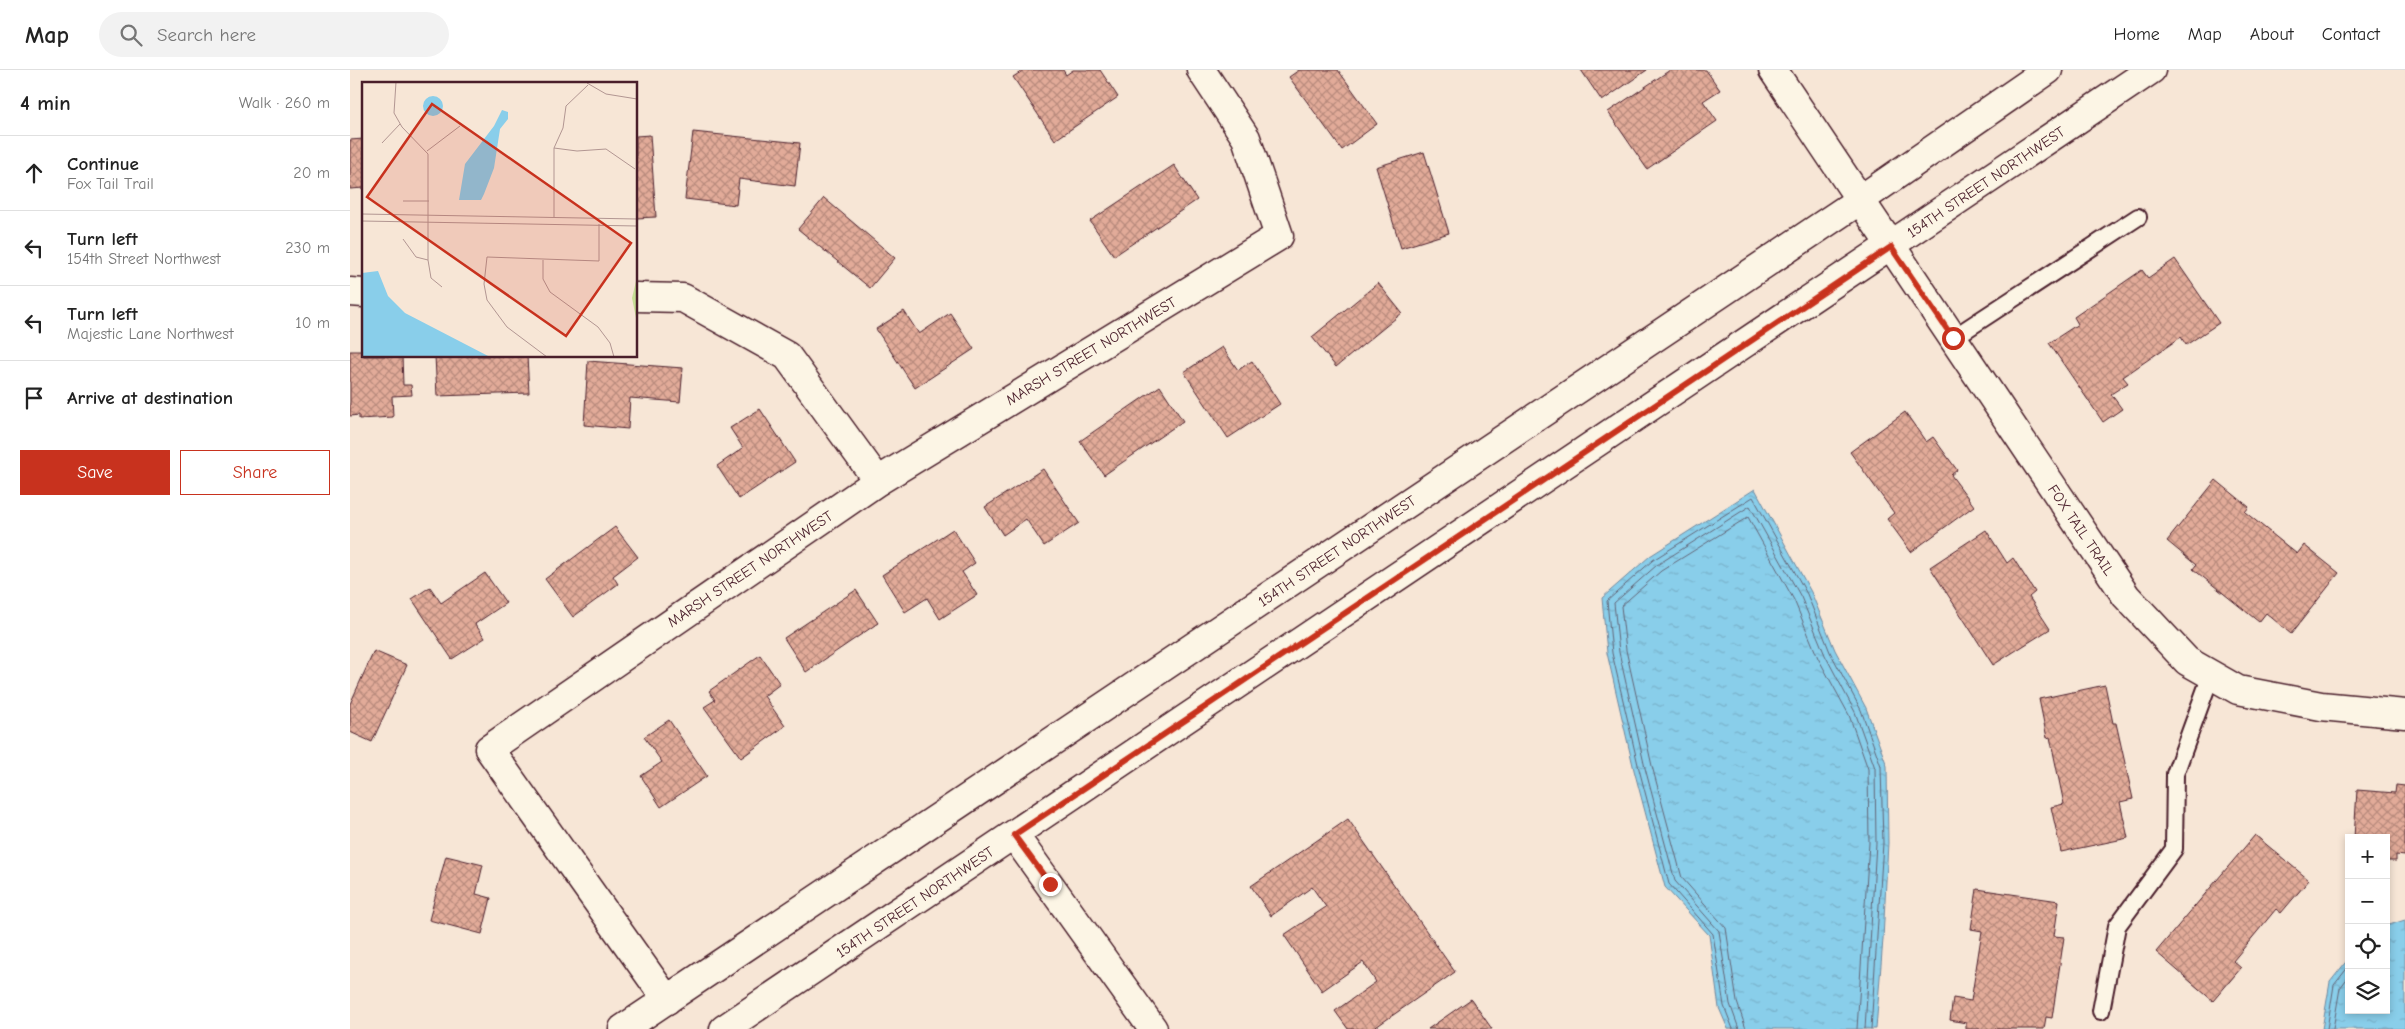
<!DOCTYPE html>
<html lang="en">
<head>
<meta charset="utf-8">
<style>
	:root { --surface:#fff; --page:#f2f2f2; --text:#222; --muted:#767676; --line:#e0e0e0; --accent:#c8321e }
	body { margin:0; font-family:"Comic Neue",sans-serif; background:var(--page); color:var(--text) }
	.controls { position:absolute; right:15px; bottom:15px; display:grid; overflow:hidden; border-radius:0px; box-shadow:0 2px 8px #0003 }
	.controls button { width:45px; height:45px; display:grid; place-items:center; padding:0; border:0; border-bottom:1px solid var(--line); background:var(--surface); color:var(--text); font:25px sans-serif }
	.stop { position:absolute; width:15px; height:15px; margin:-11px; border:4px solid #c8321e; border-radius:50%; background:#fff }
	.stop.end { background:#c8321e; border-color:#fff; box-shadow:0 1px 5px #0008 }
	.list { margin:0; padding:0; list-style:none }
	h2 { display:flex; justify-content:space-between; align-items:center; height:65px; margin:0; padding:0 20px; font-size:21px }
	h2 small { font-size:16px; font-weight:400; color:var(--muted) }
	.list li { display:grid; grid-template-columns:32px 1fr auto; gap:15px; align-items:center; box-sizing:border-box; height:75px; padding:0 20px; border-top:1px solid var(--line) }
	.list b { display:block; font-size:19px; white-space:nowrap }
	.list p { margin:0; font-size:16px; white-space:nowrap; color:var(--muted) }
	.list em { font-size:16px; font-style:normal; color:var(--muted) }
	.actions { display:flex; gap:10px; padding:15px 20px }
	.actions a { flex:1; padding:11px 0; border:1px solid var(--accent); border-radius:0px; text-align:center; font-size:18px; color:var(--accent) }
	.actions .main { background:var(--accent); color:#fff }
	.icon { flex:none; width:28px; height:28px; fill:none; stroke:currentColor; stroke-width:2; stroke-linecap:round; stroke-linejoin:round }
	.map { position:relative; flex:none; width:2055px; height:959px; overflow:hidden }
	header { display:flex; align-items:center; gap:30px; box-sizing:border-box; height:70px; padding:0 25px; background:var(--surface); border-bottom:1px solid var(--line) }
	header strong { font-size:24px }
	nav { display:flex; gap:28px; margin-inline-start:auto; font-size:18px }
	.search { width:350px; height:45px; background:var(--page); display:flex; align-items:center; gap:12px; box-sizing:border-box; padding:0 18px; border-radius:28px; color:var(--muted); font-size:19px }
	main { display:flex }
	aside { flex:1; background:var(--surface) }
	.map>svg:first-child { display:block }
	.water { fill:url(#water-ripples); stroke:#70889e }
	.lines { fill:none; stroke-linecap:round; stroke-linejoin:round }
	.shore { stroke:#636577; stroke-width:1 }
	.building { fill:url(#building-cross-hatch); stroke:#4a1f2b }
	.lane-casing { stroke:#4a1f2b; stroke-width:20 }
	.street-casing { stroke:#4a1f2b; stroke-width:31 }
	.secondary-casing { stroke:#4a1f2b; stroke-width:31 }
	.lane { stroke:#fcf5e5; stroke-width:16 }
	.street { stroke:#fcf5e5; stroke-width:28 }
	.secondary { stroke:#fcf5e5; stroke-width:28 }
	.route { stroke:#c8321e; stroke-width:6 }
	.labels { text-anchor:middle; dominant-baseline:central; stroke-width:4.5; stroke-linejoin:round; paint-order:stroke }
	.street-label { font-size:15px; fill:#4a1f2b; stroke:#fcf5e5 }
	.inset-road { fill:none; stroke:#b29692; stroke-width:1 }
	.view { fill:#c8321e; fill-opacity:0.15; stroke:#c8321e; stroke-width:2.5 }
	.inset-edge { fill:none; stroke:#4a1f2b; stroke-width:2.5 }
</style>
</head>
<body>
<header>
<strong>Map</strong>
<div class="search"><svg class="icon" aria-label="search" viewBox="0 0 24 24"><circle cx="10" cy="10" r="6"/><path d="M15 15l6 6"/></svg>Search here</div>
<nav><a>Home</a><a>Map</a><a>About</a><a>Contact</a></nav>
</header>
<main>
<aside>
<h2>4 min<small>Walk · 260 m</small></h2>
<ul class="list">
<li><svg class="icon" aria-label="ahead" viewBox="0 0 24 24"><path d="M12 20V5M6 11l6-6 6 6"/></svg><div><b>Continue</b><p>Fox Tail Trail</p></div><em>20 m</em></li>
<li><svg class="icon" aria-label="left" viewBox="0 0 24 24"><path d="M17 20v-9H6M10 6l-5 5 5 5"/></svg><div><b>Turn left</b><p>154th Street Northwest</p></div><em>230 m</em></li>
<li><svg class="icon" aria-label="left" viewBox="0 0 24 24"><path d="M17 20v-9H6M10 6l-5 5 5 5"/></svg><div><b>Turn left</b><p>Majestic Lane Northwest</p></div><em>10 m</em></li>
<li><svg class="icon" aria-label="arrive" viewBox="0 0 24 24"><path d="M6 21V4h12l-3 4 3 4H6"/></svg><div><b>Arrive at destination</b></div></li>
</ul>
<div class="actions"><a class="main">Save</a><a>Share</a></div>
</aside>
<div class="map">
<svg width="2055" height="959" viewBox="0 0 2055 959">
	<defs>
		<pattern id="water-ripples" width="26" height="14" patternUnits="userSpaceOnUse" patternTransform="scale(1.25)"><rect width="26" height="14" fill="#89ceea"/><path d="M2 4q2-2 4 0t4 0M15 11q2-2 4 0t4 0" fill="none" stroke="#78b0c9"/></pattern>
		<pattern id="building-cross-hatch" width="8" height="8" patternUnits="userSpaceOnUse" patternTransform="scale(1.25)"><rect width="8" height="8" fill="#e2ab99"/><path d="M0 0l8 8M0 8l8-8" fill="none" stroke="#b98b7d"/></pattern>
	</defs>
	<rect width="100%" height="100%" fill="#f7e6d6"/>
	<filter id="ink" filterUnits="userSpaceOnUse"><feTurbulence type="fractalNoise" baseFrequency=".02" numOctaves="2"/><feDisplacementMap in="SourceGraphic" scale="10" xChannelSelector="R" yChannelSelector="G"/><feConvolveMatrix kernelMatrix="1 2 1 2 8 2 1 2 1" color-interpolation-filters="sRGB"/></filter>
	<g filter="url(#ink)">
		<!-- water -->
		<g class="water">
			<path d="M1405,419L1461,522L1485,580L1516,638L1537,696L1538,773L1533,869L1526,959H1378L1369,938L1359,865L1315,817L1284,700L1257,583L1252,528L1300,486Z"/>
			<path d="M2055,850V959H1972L1980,912L1999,888V940H2036V856Z"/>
		</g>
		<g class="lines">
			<!-- shore -->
			<g class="shore">
				<path d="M1383,959L1374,936L1363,864L1319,814L1289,699L1262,583L1257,531L1303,490L1403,427L1457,524L1480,582L1511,640L1531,696L1533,773L1521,959"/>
				<path d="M1389,959L1380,934L1369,861L1325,811L1295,698L1269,582L1264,533L1307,495L1400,436L1451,527L1475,585L1505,642L1525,698L1526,773L1515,959"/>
				<path d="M1396,959L1387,932L1376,858L1332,808L1302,696L1276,580L1271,536L1311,501L1398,447L1444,530L1468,588L1499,645L1518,699L1519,773L1507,959"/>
				<path d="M1977,959L1984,915L1999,896"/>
				<path d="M1983,959L1990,918L1999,906"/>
			</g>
		</g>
		<!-- building -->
		<g class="building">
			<path d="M674,0H713L716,5L723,0H750L768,27L705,70L663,7Z"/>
			<path d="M949,0H988L1027,54L992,80L939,7Z"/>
			<path d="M1231,0H1297L1252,31Z"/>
			<path d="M1320,0H1356L1370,20L1353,31L1367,51L1297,99L1258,42Z"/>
			<path d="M343,62L450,73L445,116L389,109L386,135L335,129Z"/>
			<path d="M300,65L306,147L286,148V66Z"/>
			<path d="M14,69V118L0,119V70Z"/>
			<path d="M1074,82L1099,163L1051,178L1026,97Z"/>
			<path d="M824,95L847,130L764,186L740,151Z"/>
			<path d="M474,128L545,188L520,218L448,159Z"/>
			<path d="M1825,189L1869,253L1836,275L1831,267L1773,307L1778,313L1761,324L1772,339L1753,352L1699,273L1728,254L1724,247L1792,200L1798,208Z"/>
			<path d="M1028,213L1052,243L986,297L962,267Z"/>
			<path d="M554,241L569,264L600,243L624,279L565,318L526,259Z"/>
			<path d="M872,277L888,300L902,291L930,334L878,368L834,302Z"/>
			<path d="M0,281H14V286H52L53,315H61L62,325L42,326L43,347L9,349V345L0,346Z"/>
			<path d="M85,286H177L179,323L87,326Z"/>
			<path d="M238,291L333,298L330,332L280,328L278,359L234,355Z"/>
			<path d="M810,316L833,351L754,405L730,371Z"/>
			<path d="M410,339L445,392L389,429L367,396L393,378L380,358Z"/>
			<path d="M1555,342L1576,372L1583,367L1607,400L1601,405L1624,436L1561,482L1537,449L1544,443L1500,382Z"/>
			<path d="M693,399L729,453L694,476L676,449L653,465L635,437Z"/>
			<path d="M1866,410L1899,437L1895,442L1947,484L1954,475L1989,503L1941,564L1916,543L1909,552L1843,499L1846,495L1817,471Z"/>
			<path d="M265,457L288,487L263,506L268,514L223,547L195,509Z"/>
			<path d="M603,459L625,493L612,502L627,525L590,549L577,528L555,542L532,505Z"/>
			<path d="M1636,460L1657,493L1663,488L1685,522L1679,527L1700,559L1643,595L1580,497Z"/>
			<path d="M135,503L156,533L125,554L135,568L102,589L62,529L80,517L91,533Z"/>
			<path d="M506,520L528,553L456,602L434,568Z"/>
			<path d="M24,581L57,595L22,672L0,662V634Z"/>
			<path d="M410,585L430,614L414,626L435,656L391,688L354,637L365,630L359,621Z"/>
			<path d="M1755,615L1763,653H1766L1783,729L1770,732L1778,768L1711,782L1701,737L1714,734L1700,667L1697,668L1689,629Z"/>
			<path d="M319,650L357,706L311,737L291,706L312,692L294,667Z"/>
			<path d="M2046,715L2055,716V786L2046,785V791H2036V768H2004L2007,720L2045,723Z"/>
			<path d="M998,749L1105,902L1023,959H998L985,941L1026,912L1013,892L972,921L934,865L976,837L962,817L921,846L901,816Z"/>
			<path d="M1905,765L1959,810L1931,843L1926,839L1883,891L1891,898L1863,931L1806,882Z"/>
			<path d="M96,786L133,795L126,824L141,828L132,864L79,850Z"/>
			<path d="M1627,819L1709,831L1704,866L1714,867L1702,948L1696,947L1694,959H1616V953L1600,950L1603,928L1621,931L1632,861L1621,859Z"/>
			<path d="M1121,929L1142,959H1078Z"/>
		</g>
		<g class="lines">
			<defs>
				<g id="lane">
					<path d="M1603,268L1788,147"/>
					<path d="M1751,941L1767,856L1824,779L1825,704L1861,605"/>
				</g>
				<g id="street">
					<path d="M1423,0L1776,526L1837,591L1888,620L1971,636L2055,644"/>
					<path d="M0,222L14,223"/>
					<path d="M286,227L333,228L437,286L528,411"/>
					<path d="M664,765L803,959"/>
					<path d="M317,930L139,679L528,411L929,166L896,68L851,0"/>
				</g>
				<g id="secondary">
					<path d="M273,959L1510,130L1698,0"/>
					<path d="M374,959L1801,0"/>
				</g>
			</defs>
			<!-- lane casing -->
			<use href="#lane" class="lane-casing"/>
			<!-- street casing -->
			<use href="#street" class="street-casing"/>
			<!-- secondary casing -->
			<use href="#secondary" class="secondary-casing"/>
			<!-- lane -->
			<use href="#lane" class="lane"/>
			<!-- street -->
			<use href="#street" class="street"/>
			<!-- secondary -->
			<use href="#secondary" class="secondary"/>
		</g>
	</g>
	<g class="lines" filter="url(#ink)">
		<!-- route -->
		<path class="route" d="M700,814L664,765L1541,177L1603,268"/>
	</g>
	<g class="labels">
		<!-- street labels -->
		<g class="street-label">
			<text transform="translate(1636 112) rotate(-34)">154TH STREET NORTHWEST</text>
			<text transform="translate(741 281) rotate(-31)">MARSH STREET NORTHWEST</text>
			<text transform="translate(1731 460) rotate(56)">FOX TAIL TRAIL</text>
			<text transform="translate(987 481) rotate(-34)">154TH STREET NORTHWEST</text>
			<text transform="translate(400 499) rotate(-34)">MARSH STREET NORTHWEST</text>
			<text transform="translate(565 832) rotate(-34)">154TH STREET NORTHWEST</text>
		</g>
	</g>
	<!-- overview -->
	<g transform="translate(12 12)">
		<rect width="275" height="275" fill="#f7e6d6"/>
		<path d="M275,195V241L270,216Z" fill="#c7df95"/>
		<path d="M61 24a10 10 0 1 1 20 0a10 10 0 1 1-20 0ZM140,28L146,30V37L138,47L132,86L122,112L119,118H97L103,82L132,44ZM16,189L26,214L43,231L128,275H0V191Z" fill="#89ceea"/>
		<path class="inset-road" d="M34,0L32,31L40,45L66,72V178L69,196L80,205M225,1L244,12L275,17M20,61L38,42M192,66L215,69L244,67L273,87M65,69L98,44M41,119H67M0,132L275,137M192,135V66L201,46L204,24L226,3M0,139L275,144M41,157L54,175L66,178M181,178V197L188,210L236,245L248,261L252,275M185,275L145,245L125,218L122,202L125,175L237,179V142"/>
		<path class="view" d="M70,22L269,161L204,254L5,115Z"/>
		<rect width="275" height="275" class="inset-edge"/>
	</g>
</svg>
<div class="controls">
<button>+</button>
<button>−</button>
<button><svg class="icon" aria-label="locate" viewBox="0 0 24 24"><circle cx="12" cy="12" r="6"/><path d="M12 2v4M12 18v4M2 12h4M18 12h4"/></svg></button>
<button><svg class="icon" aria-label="layers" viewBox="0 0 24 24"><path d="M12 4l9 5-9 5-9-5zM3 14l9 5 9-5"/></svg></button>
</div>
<div class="stop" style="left:1603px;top:268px"></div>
<div class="stop end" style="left:700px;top:814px"></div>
</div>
</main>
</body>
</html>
